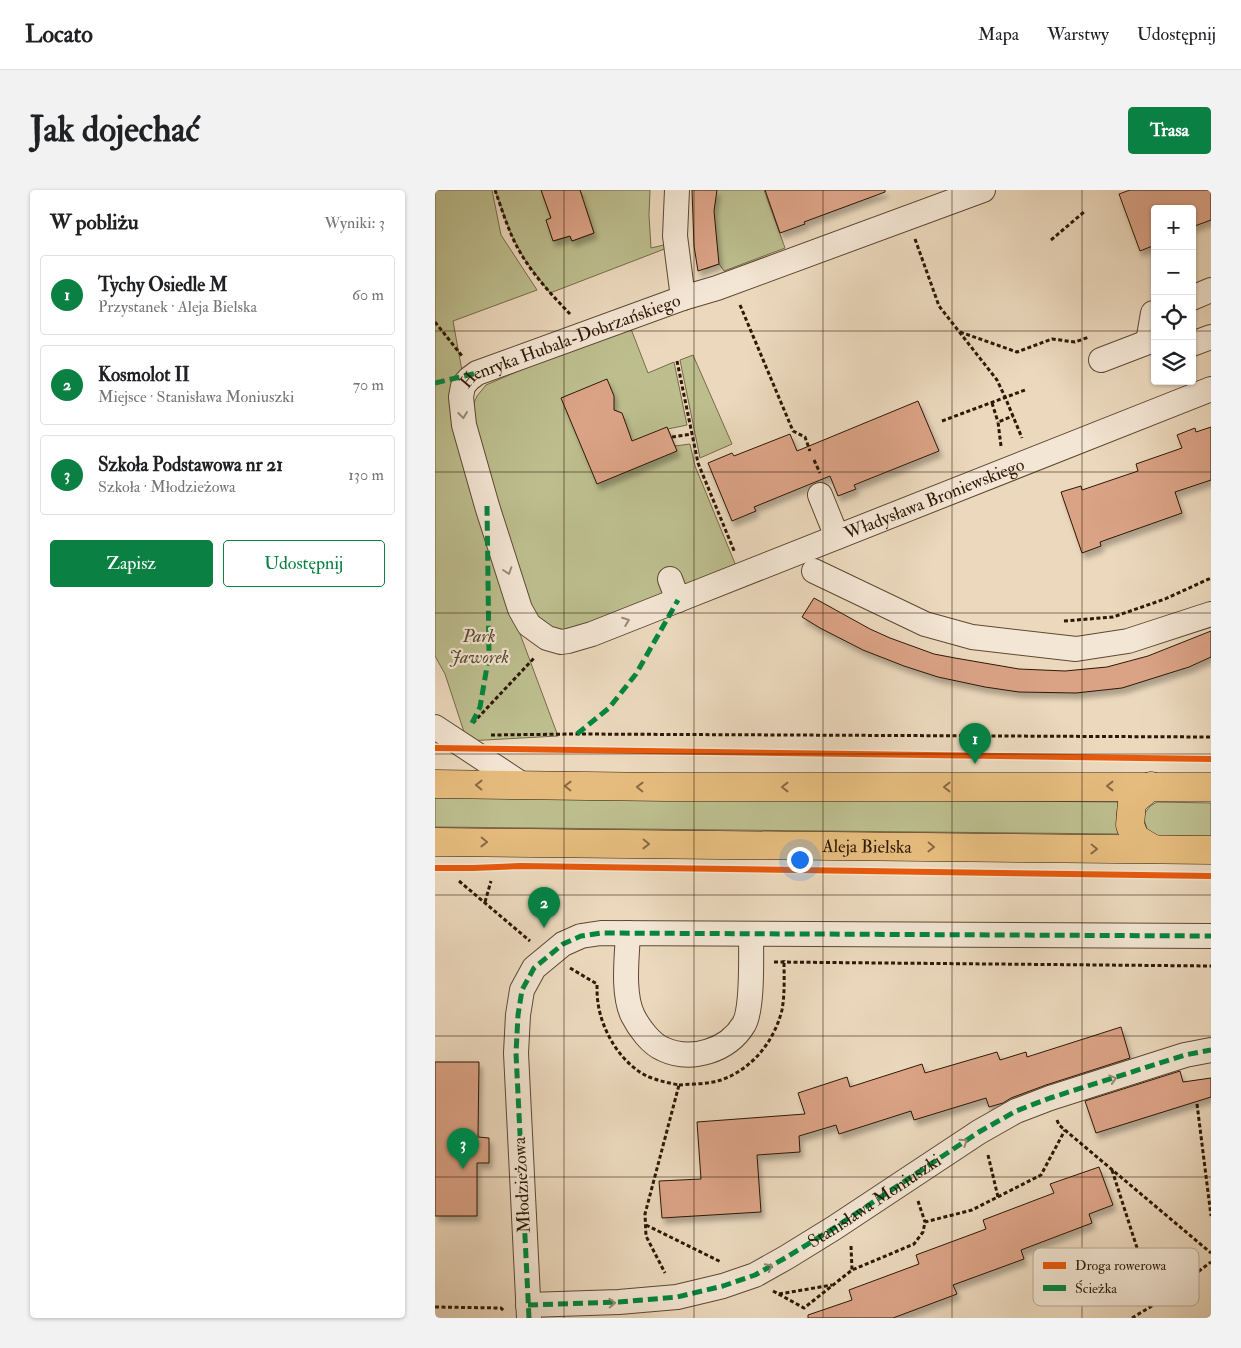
<!DOCTYPE html>
<html lang="pl">
<head>
<meta charset="utf-8">
<style>
	:root { --surface:#fff; --page:#f2f2f2; --text:#202124; --muted:#757577; --line:#e0e0e0; --accent:#0b8043 }
	body { margin:0; font-family:"IM FELL Double Pica",serif; background:var(--page); color:var(--text) }
	.controls { position:absolute; right:15px; top:15px; display:grid; overflow:hidden; border-radius:5px; box-shadow:0 1px 4px #0004 }
	.controls button { width:45px; height:45px; display:grid; place-items:center; padding:0; border:0; border-bottom:1px solid var(--line); background:var(--surface); color:var(--text); font:25px sans-serif }
	.you { position:absolute; left:364px; top:669px; width:18px; height:18px; margin:-12px; border:4px solid #fff; border-radius:50%; background:#1a73e8; box-shadow:0 0 0 8px #1a73e833 }
	.badge { display:grid; place-items:center; width:32px; height:32px; border-radius:50%; background:var(--accent); color:#fff; font-size:16px; font-weight:700 }
	.pin { position:absolute; translate:-50% -41px; filter:drop-shadow(0 1px 2px #0008) }
	.pin::after { content:''; position:absolute; top:26px; width:18px; height:15px; background:inherit; clip-path:polygon(0 0,100% 0,50% 100%) }
	.list { margin:0; padding:0; list-style:none }
	h2 { display:flex; justify-content:space-between; align-items:center; height:65px; margin:0; padding:0 20px; font-size:21px }
	h2 small { font-size:16px; font-weight:400; color:var(--muted) }
	.list li { display:grid; grid-template-columns:32px 1fr auto; gap:15px; align-items:center; box-sizing:border-box; height:80px; margin:0 10px 10px; padding:0 10px; border:1px solid var(--line); border-radius:5px }
	.list b { display:block; font-size:19px; white-space:nowrap }
	.list p { margin:0; font-size:16px; white-space:nowrap; color:var(--muted) }
	.list em { font-size:16px; font-style:normal; color:var(--muted) }
	.actions { display:flex; gap:10px; padding:15px 20px }
	.actions a { flex:1; padding:11px 0; border:1px solid var(--accent); border-radius:5px; text-align:center; font-size:18px; color:var(--accent) }
	.actions .main { background:var(--accent); color:#fff }
	.icon { flex:none; width:28px; height:28px; fill:none; stroke:currentColor; stroke-width:2; stroke-linecap:round; stroke-linejoin:round }
	.map { position:relative; flex:none; width:776px; height:1128px; overflow:hidden; border-radius:5px }
	header { display:flex; align-items:center; gap:30px; box-sizing:border-box; height:70px; padding:0 25px; background:var(--surface); border-bottom:1px solid var(--line) }
	header strong { font-size:24px }
	nav { display:flex; gap:28px; margin-inline-start:auto; font-size:18px }
	.intro { display:flex; align-items:center; justify-content:space-between; box-sizing:border-box; height:120px; padding:0 30px }
	h1 { margin:0; font-size:35px }
	.button { padding:12px 22px; border-radius:5px; background:var(--accent); color:#fff; font-size:18px; font-weight:700 }
	main { display:flex; gap:30px; padding:0 30px }
	aside { flex:1; background:var(--surface); border-radius:5px; box-shadow:0 1px 4px #0004 }
	.map>svg:first-child { display:block }
	.green { fill:#bdbe8e; stroke:#756b4a }
	.building { fill:#dba386; stroke:#2d1805; filter:url(#shadow) }
	.lines { fill:none; stroke-linecap:round; stroke-linejoin:round }
	.minor-casing { stroke:#5d4833; stroke-width:26 }
	.major-casing { stroke:#2d1805; stroke-width:29 }
	.path { stroke:#2d1805; stroke-width:3; stroke-dasharray:4 2.5; stroke-linecap:butt }
	.minor { stroke:#f3e6d4; stroke-width:24 }
	.major { stroke:#e6bc7e; stroke-width:28 }
	.quiet { stroke:#00873e; stroke-width:5; stroke-dasharray:10 5; stroke-linecap:butt }
	.cycleway-casing { stroke:#f3e6d4; stroke-width:9 }
	.cycleway { stroke:#e8590c; stroke-width:6 }
	.oneway { stroke:#9a8977 }
	.oneway2 { stroke:#8a6a42 }
	.grid { fill:none; stroke:#2d1805; stroke-width:1; stroke-opacity:0.55 }
	.labels { text-anchor:middle; dominant-baseline:central; stroke-width:4.5; stroke-linejoin:round; paint-order:stroke }
	.street-label { font-size:18px; fill:#2d1805; stroke:#f3e6d4 }
	.park-label { font-size:18px; font-style:italic; fill:#584a2e; stroke:#f3e6d4 }
	.key { fill:#f3e6d4; stroke:#b8a896; stroke-width:1 }
	.key-label { font-size:14px; fill:#2d1805 }
</style>
</head>
<body>
<header>
<strong>Locato</strong>
<nav><a>Mapa</a><a>Warstwy</a><a>Udostępnij</a></nav>
</header>
<div class="intro"><h1>Jak dojechać</h1><a class="button">Trasa</a></div>
<main>
<aside>
<h2>W pobliżu<small>Wyniki: 3</small></h2>
<ul class="list">
<li><span class="badge">1</span><div><b>Tychy Osiedle M</b><p>Przystanek · Aleja Bielska</p></div><em>60 m</em></li>
<li><span class="badge">2</span><div><b>Kosmolot II</b><p>Miejsce · Stanisława Moniuszki</p></div><em>70 m</em></li>
<li><span class="badge">3</span><div><b>Szkoła Podstawowa nr 21</b><p>Szkoła · Młodzieżowa</p></div><em>130 m</em></li>
</ul>
<div class="actions"><a class="main">Zapisz</a><a>Udostępnij</a></div>
</aside>
<div class="map">
<svg width="776" height="1128" viewBox="0 0 776 1128">
	<defs>
		<filter id="shadow"><feDropShadow dx="3" dy="5.5" stdDeviation="2.5" flood-color="#0004"/></filter>
	</defs>
	<rect width="100%" height="100%" fill="#ecd9bd"/>
	<filter id="stains"><feTurbulence type="fractalNoise" baseFrequency=".004" numOctaves="4"/><feColorMatrix values="0 0 0 0 .2 0 0 0 0 .09 0 0 0 0 .02 0 0 0 .5 -.17"/></filter>
	<radialGradient id="worn" r=".72"><stop offset=".6" stop-color="#630" stop-opacity="0"/><stop offset="1" stop-color="#630" stop-opacity=".3"/></radialGradient>
	<!-- green -->
	<g class="green">
		<path d="M0,0H57L66,45L102,100L18,131L27,181L78,425L123,546L32,551L10,484L0,466Z"/>
		<path d="M60,0H106L116,28L111,30L119,51L135,46L137,51L159,43L150,16L143,10L148,8L145,0H215L214,25L216,58L233,54L232,58L115,103L90,70L76,44Z"/>
		<path d="M271,0H329L350,58L289,81L284,74L270,79L267,50Z"/>
		<path d="M196,139L213,183L239,172L252,235L233,239L240,256L255,254L260,276L301,376L145,442L116,441L95,420L37,238L36,220L42,206L51,195L93,177Z"/>
		<path d="M258,165L297,254L265,268L245,170Z"/>
		<path d="M0,606L684,612C681,623 681,633 685,644L0,637Z"/>
		<path d="M722,612L776,613V649L723,648L712,639L708,626L715,616Z"/>
	</g>
	<!-- building -->
	<g class="building">
		<path d="M106,0H145L159,43L137,51L135,46L118,51L111,30L116,28Z"/>
		<path d="M257,0H282L279,21L284,74L263,81L259,56Z"/>
		<path d="M330,0H450V2L369,32L370,34L345,43Z"/>
		<path d="M695,0H776V30L757,37V19H720V55L705,61L684,4Z"/>
		<path d="M172,189L179,206V220L187,223L197,251L232,237L242,261L162,294L126,208Z"/>
		<path d="M483,211L504,261L419,295L421,299L403,306L395,286L319,317L321,321L297,331L273,273L297,263L299,266L355,244L362,261Z"/>
		<path d="M776,237V290L740,302L747,323L665,352L666,356L647,363L626,302L646,296L647,300L703,281L701,274L747,258L742,245L760,238L761,242Z"/>
		<path d="M379,408L435,439L455,448L499,464L520,468L584,479L630,481L672,477L713,466L776,441V467L754,477L687,498L641,503L584,502L550,497L503,487L469,476L428,460L385,438L367,427Z"/>
		<path d="M686,837L695,868L611,895L576,908L568,913L554,917L551,908L479,930L476,921L404,944L401,935L364,946L365,962L322,965L326,1022L227,1028L224,991L266,989L262,932L370,924L363,903L412,887L415,897L487,874L490,883L562,862L565,870L591,862L592,867Z"/>
		<path d="M0,872H44L43,947L54,948V973H42V1026H0Z"/>
		<path d="M745,881L748,892L776,888V907L661,943L650,911Z"/>
		<path d="M664,977L678,1015L654,1024L657,1033L586,1060L589,1069L518,1095L522,1104L458,1128H373V1125L417,1110L414,1100L484,1074L481,1065L551,1039L548,1030L619,1003L615,994Z"/>
	</g>
	<g class="lines">
		<defs>
			<g id="minor">
				<path d="M242,0L240,46L248,108"/>
				<path d="M757,108L776,100"/>
				<path d="M713,152L718,123H720"/>
				<path d="M757,154L776,147"/>
				<path d="M666,170L713,152"/>
				<path d="M385,305L402,347"/>
				<path d="M379,381L490,434L537,447L641,459L693,451L776,424"/>
				<path id="s1" d="M235,389L243,410L776,199"/>
				<path id="s2" d="M243,410L157,444L133,451L126,452L112,448L94,435L85,419L52,316L29,235L26,207L28,196L34,189L42,183L248,108L282,98L548,0"/>
				<path d="M0,537L88,595"/>
				<path d="M193,743C192,767 187,804 198,826C204,838 216,854 228,859C256,872 293,861 309,834C318,818 316,764 316,744"/>
				<path id="s3" d="M93,1115L184,1112L242,1107L288,1096L320,1085L352,1067L399,1038L544,942L581,921L615,908L750,865L776,860"/>
				<path d="M94,1128L81,863L83,825L87,800L99,778L128,754L146,746L166,743L776,746"/>
			</g>
			<g id="major">
				<path d="M0,594L231,597H776"/>
				<path d="M716,596L697,612L695,635L700,648L718,659"/>
				<path id="s4" d="M0,652L776,660"/>
			</g>
		</defs>
		<!-- minor casing -->
		<use href="#minor" class="minor-casing"/>
		<!-- major casing -->
		<use href="#major" class="major-casing"/>
		<!-- path -->
		<g class="path">
			<path d="M60,0C65,14 70,30 76,44C89,75 112,100 135,124"/>
			<path d="M480,49L504,116L562,190L570,207L587,248"/>
			<path d="M616,50L649,22"/>
			<path d="M305,115L358,241L370,247L375,261"/>
			<path d="M0,132L27,166"/>
			<path d="M525,142L582,162L617,149L640,152L654,147"/>
			<path d="M242,171L263,273L300,363"/>
			<path d="M557,213L563,232"/>
			<path d="M507,231L590,200"/>
			<path d="M237,247L257,244"/>
			<path d="M566,256L563,232L578,226"/>
			<path d="M379,270L385,283"/>
			<path d="M629,431L678,427L730,409L776,388"/>
			<path d="M38,533L100,467"/>
			<path d="M56,545L142,544L776,547"/>
			<path d="M24,691L95,751"/>
			<path d="M50,712L56,691"/>
			<path d="M339,772L776,776"/>
			<path d="M135,778L162,794C162,800 162,807 163,813C167,842 187,875 214,887C224,891 234,893 244,895L210,1024L211,1046L230,1083"/>
			<path d="M244,895C258,894 273,894 286,890C317,879 339,852 347,820C350,804 349,786 349,770"/>
			<path d="M762,914L776,1026"/>
			<path d="M622,930L624,935L776,1063"/>
			<path d="M553,965L563,1007"/>
			<path d="M677,980L720,1114L776,1072"/>
			<path d="M483,1011L490,1032"/>
			<path d="M211,1035L286,1072"/>
			<path d="M416,1056L417,1080"/>
			<path d="M338,1101L369,1118L417,1080L479,1054L488,1042L490,1032L537,1020L606,985L630,940"/>
			<path d="M344,1104L397,1095"/>
			<path d="M0,1117L66,1118L69,1121"/>
			<path d="M697,1128L720,1114"/>
		</g>
		<!-- minor -->
		<use href="#minor" class="minor"/>
		<!-- major -->
		<use href="#major" class="major"/>
		<!-- quiet -->
		<g class="quiet">
			<path d="M0,193L42,183"/>
			<path d="M37,533L45,517L54,465L52,316"/>
			<path d="M142,544L174,518L201,484L243,410"/>
			<path d="M93,1115L184,1112L242,1107L288,1096L320,1085L352,1067L399,1038L544,942L581,921L615,908L750,865L776,860"/>
			<path d="M94,1128L81,863L83,825L87,800L99,778L128,754L146,746L166,743L776,746"/>
		</g>
		<defs>
			<g id="cycleway">
				<path d="M0,558L776,569"/>
				<path d="M0,678H38L85,676L776,686"/>
			</g>
		</defs>
		<!-- cycleway casing -->
		<use href="#cycleway" class="cycleway-casing"/>
		<!-- cycleway -->
		<use href="#cycleway" class="cycleway"/>
	</g>
	<!-- one-way arrows -->
	<defs><path id="oneway-chevron" d="M-2-3.5L2.5 0L-2 3.5" fill="none" stroke-width="1.6" stroke-linecap="round" stroke-linejoin="round" transform="scale(1.25)"/></defs>
	<g class="oneway">
		<use href="#oneway-chevron" transform="translate(28 225) rotate(83)"/>
		<use href="#oneway-chevron" transform="translate(73 381) rotate(72)"/>
		<use href="#oneway-chevron" transform="translate(191 431) rotate(-21)"/>
		<use href="#oneway-chevron" transform="translate(678 889) rotate(-17)"/>
		<use href="#oneway-chevron" transform="translate(529 952) rotate(-34)"/>
		<use href="#oneway-chevron" transform="translate(334 1077) rotate(-28)"/>
		<use href="#oneway-chevron" transform="translate(177 1113) rotate(-2)"/>
	</g>
	<g class="oneway2">
		<use href="#oneway-chevron" transform="translate(44 595) rotate(-179)"/>
		<use href="#oneway-chevron" transform="translate(133 596) rotate(-179)"/>
		<use href="#oneway-chevron" transform="translate(675 596) rotate(180)"/>
		<use href="#oneway-chevron" transform="translate(205 597) rotate(-179)"/>
		<use href="#oneway-chevron" transform="translate(350 597) rotate(180)"/>
		<use href="#oneway-chevron" transform="translate(512 597) rotate(180)"/>
		<use href="#oneway-chevron" transform="translate(49 652) rotate(1)"/>
		<use href="#oneway-chevron" transform="translate(211 654) rotate(1)"/>
		<use href="#oneway-chevron" transform="translate(496 657) rotate(1)"/>
		<use href="#oneway-chevron" transform="translate(659 659) rotate(1)"/>
	</g>
	<!-- grid -->
	<path class="grid" d="M129,0V1128M259,0V1128M388,0V1128M517,0V1128M647,0V1128M0,141H720M757,141H776M0,282H776M0,423H776M0,564H776M0,705H776M0,846H776M0,987H776"/>
	<g class="labels">
		<!-- street labels -->
		<g class="street-label">
			<text stroke="none"><textPath href="#s2" startOffset="529">Henryka Hubala-Dobrzańskiego</textPath></text>
			<text stroke="none"><textPath href="#s1" startOffset="298">Władysława Broniewskiego</textPath></text>
			<text stroke="none"><textPath href="#s4" startOffset="432">Aleja Bielska</textPath></text>
			<text transform="translate(87 995) rotate(-93)">Młodzieżowa</text>
			<text stroke="none"><textPath href="#s3" startOffset="371">Stanisława Moniuszki</textPath></text>
		</g>
		<!-- park labels -->
		<g class="park-label">
			<text x="44" y="446">Park<tspan x="44" dy="21">Jaworek</tspan></text>
		</g>
	</g>
	<!-- legend -->
	<rect x="598" y="1058" width="166" height="58" rx="8" class="key"/>
	<rect x="608" y="1072" width="23" height="7" fill="#e8590c"/>
	<rect x="608" y="1095" width="23" height="6" fill="#00873e"/>
	<g class="key-label">
		<text x="640" y="1080">Droga rowerowa</text>
		<text x="640" y="1103">Ścieżka</text>
	</g>
	<rect width="100%" height="100%" filter="url(#stains)"/>
	<rect width="100%" height="100%" fill="url(#worn)"/>
</svg>
<div class="controls">
<button>+</button>
<button>−</button>
<button><svg class="icon" aria-label="locate" viewBox="0 0 24 24"><circle cx="12" cy="12" r="6"/><path d="M12 2v4M12 18v4M2 12h4M18 12h4"/></svg></button>
<button><svg class="icon" aria-label="layers" viewBox="0 0 24 24"><path d="M12 4l9 5-9 5-9-5zM3 14l9 5 9-5"/></svg></button>
</div>
<div class="you"></div>
<div class="pin badge" style="left:540px;top:574px">1</div>
<div class="pin badge" style="left:109px;top:738px">2</div>
<div class="pin badge" style="left:28px;top:979px">3</div>
</div>
</main>
</body>
</html>
